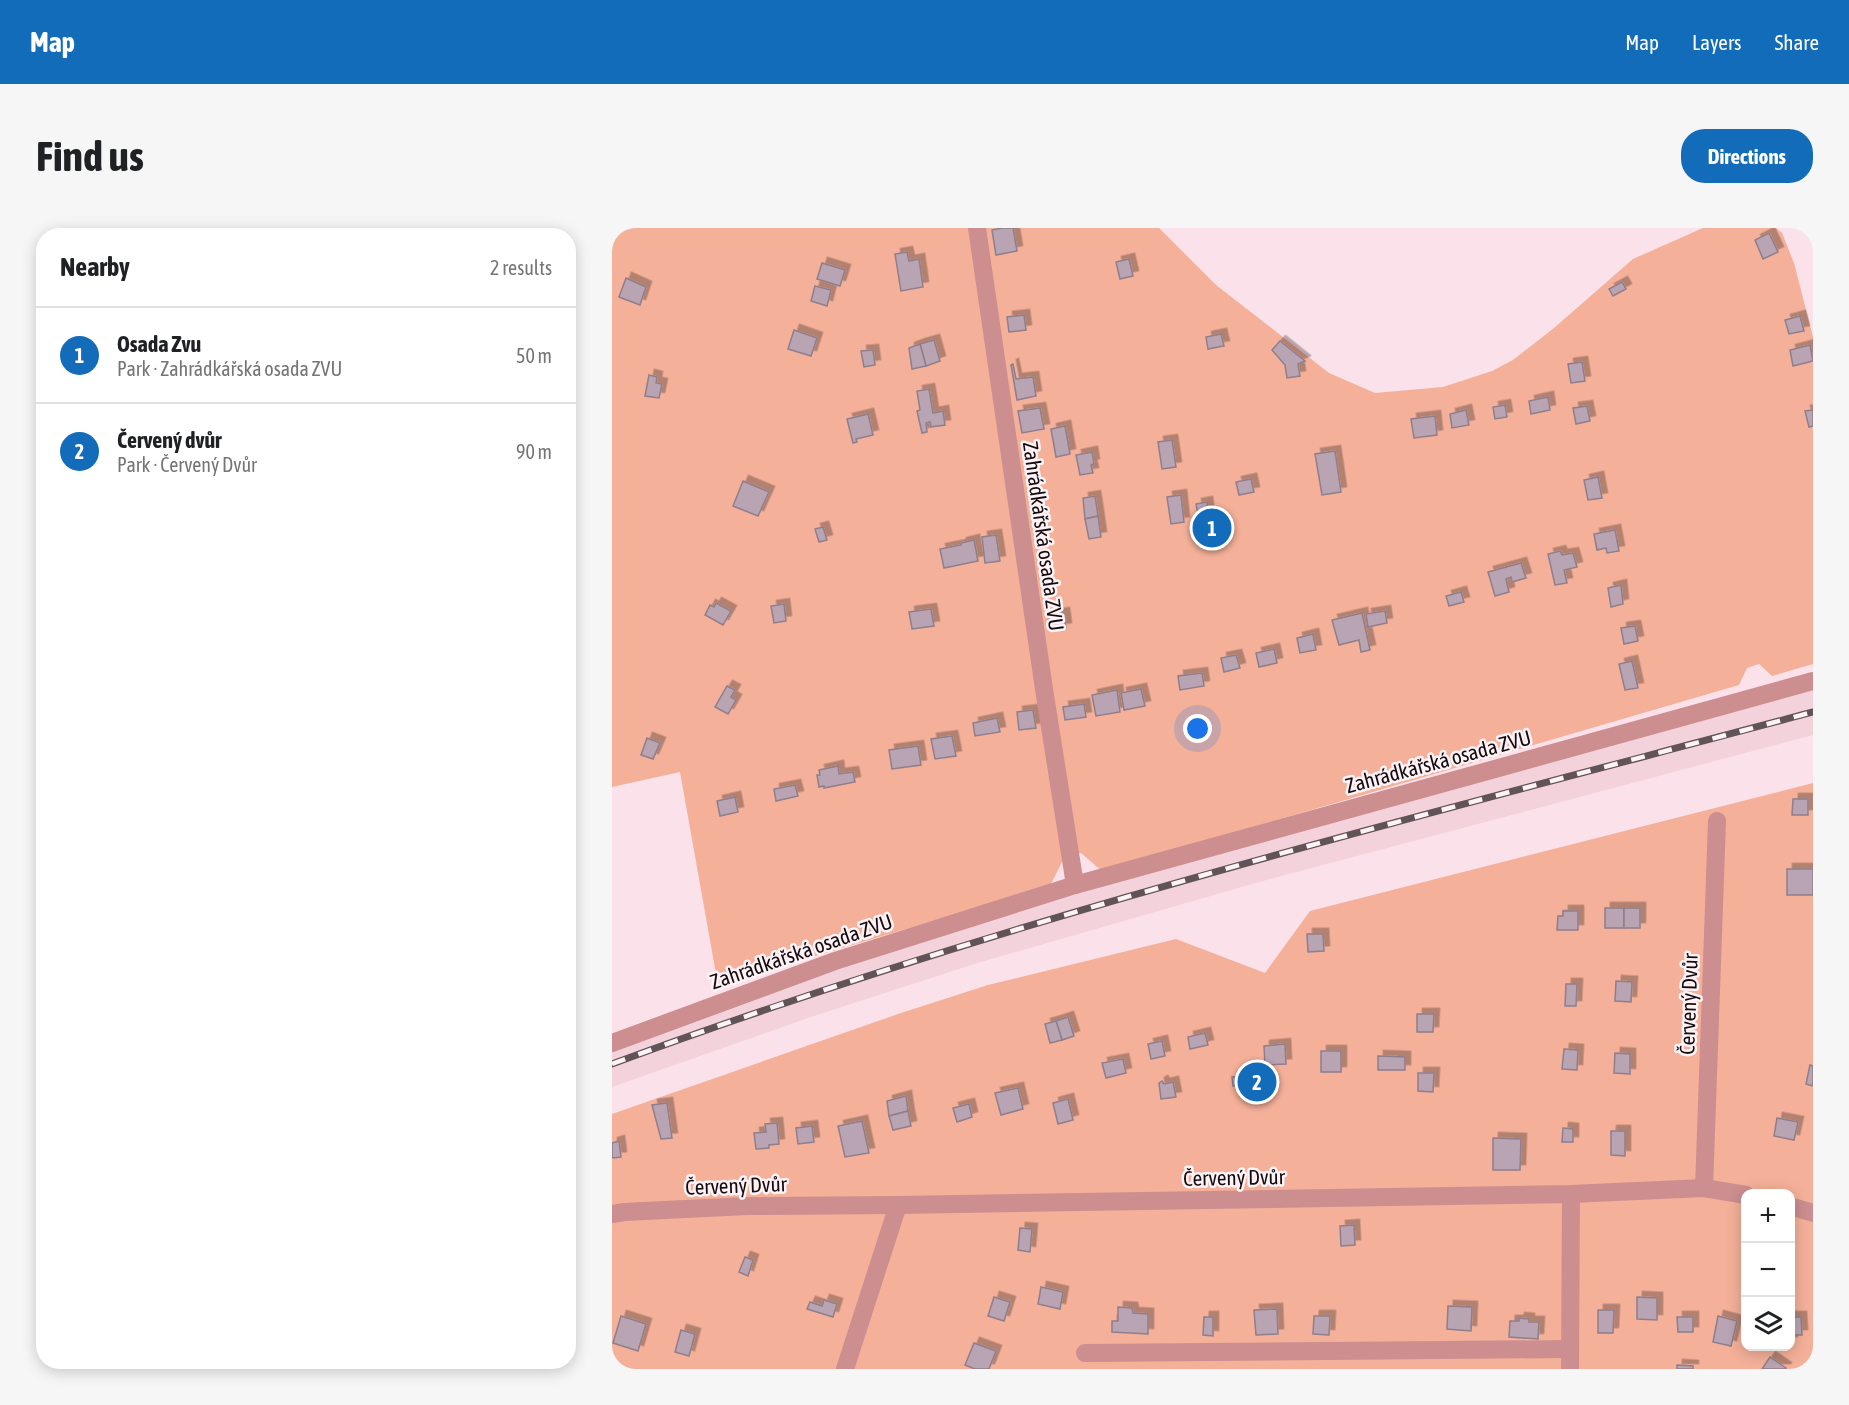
<!DOCTYPE html>
<html lang="en">
<head>
<meta charset="utf-8">
<style>
	:root { --surface:#fff; --page:#f6f6f6; --text:#202124; --muted:#757577; --line:#e0e0e0; --accent:#136cb9 }
	body { margin:0; font-family:"Asap Condensed",sans-serif; background:var(--page); color:var(--text) }
	.controls { position:absolute; right:18px; bottom:18px; display:grid; overflow:hidden; border-radius:12px; box-shadow:0 3px 15px #0003 }
	.controls button { width:54px; height:54px; display:grid; place-items:center; padding:0; border:0; border-bottom:2px solid var(--line); background:var(--surface); color:var(--text); font:30px sans-serif }
	.you { position:absolute; left:586px; top:501px; width:21px; height:21px; margin:-15px; border:4px solid #fff; border-radius:50%; background:#1a73e8; box-shadow:0 0 0 9px #1a73e833 }
	.badge { display:grid; place-items:center; width:39px; height:39px; border-radius:50%; background:var(--accent); color:#fff; font-size:20px; font-weight:700 }
	.pin { position:absolute; translate:-50% -50%; border:3px solid #fff; box-shadow:0 2px 6px #0006 }
	.list { margin:0; padding:0; list-style:none }
	h2 { display:flex; justify-content:space-between; align-items:center; height:78px; margin:0; padding:0 24px; font-size:26px }
	h2 small { font-size:20px; font-weight:400; color:var(--muted) }
	.list li { display:grid; grid-template-columns:39px 1fr auto; gap:18px; align-items:center; box-sizing:border-box; height:96px; padding:0 24px; border-top:2px solid var(--line) }
	.list b { display:block; font-size:22px; white-space:nowrap }
	.list p { margin:0; font-size:20px; white-space:nowrap; color:var(--muted) }
	.list em { font-size:20px; font-style:normal; color:var(--muted) }
	.icon { flex:none; width:33px; height:33px; fill:none; stroke:currentColor; stroke-width:2; stroke-linecap:round; stroke-linejoin:round }
	.map { position:relative; flex:none; width:1201px; height:1141px; overflow:hidden; border-radius:24px }
	header { display:flex; align-items:center; gap:36px; box-sizing:border-box; height:84px; padding:0 30px; background:var(--accent); color:#fff }
	header strong { font-size:28px }
	nav { display:flex; gap:33px; margin-inline-start:auto; font-size:21px }
	.intro { display:flex; align-items:center; justify-content:space-between; box-sizing:border-box; height:144px; padding:0 36px }
	h1 { margin:0; font-size:42px }
	.button { padding:15px 27px; border-radius:24px; background:var(--accent); color:#fff; font-size:21px; font-weight:700 }
	main { display:flex; gap:36px; padding:0 36px }
	aside { flex:1; background:var(--surface); border-radius:24px; box-shadow:0 3px 15px #0003 }
	.map>svg:first-child { display:block }
	.built { fill:#f3d2dc }
	.green { fill:#f4b099; fill-rule:evenodd }
	.building { fill:#b8a4b2; stroke:#907e8b; stroke-width:1.5; filter:url(#shadow) }
	.lines { fill:none; stroke-linecap:round; stroke-linejoin:round }
	.minor { stroke:#cc8e8f; stroke-width:18 }
	.rail-casing { stroke:#615357; stroke-width:7 }
	.rail { stroke:#fdf3f6; stroke-width:4.5; stroke-dasharray:14; stroke-linecap:butt }
	.labels { text-anchor:middle; dominant-baseline:central; stroke-width:5; stroke-linejoin:round; paint-order:stroke }
	.street-label { font-size:21px; fill:#130b0d; stroke:#fdf3f6 }
</style>
</head>
<body>
<header>
<strong>Map</strong>
<nav><a>Map</a><a>Layers</a><a>Share</a></nav>
</header>
<div class="intro"><h1>Find us</h1><a class="button">Directions</a></div>
<main>
<aside>
<h2>Nearby<small>2 results</small></h2>
<ul class="list">
<li><span class="badge">1</span><div><b>Osada Zvu</b><p>Park · Zahrádkářská osada ZVU</p></div><em>50 m</em></li>
<li><span class="badge">2</span><div><b>Červený dvůr</b><p>Park · Červený Dvůr</p></div><em>90 m</em></li>
</ul>
</aside>
<div class="map">
<svg width="1201" height="1141" viewBox="0 0 1201 1141">
	<defs>
		<filter id="shadow"><feDropShadow dx="5.5" dy="-5.5" stdDeviation="0" flood-color="#0004"/></filter>
	</defs>
	<rect width="100%" height="100%" fill="#fbe1e9"/>
	<!-- built -->
	<path class="built" d="M1201,462V507L647,654L362,736L196,790L0,859V813L349,695L944,530Z"/>
	<!-- green -->
	<g class="green">
		<path d="M0,0H547L604,57L717,145L763,165L831,159L880,143L901,132L942,100L1021,31L1091,0H1164L1170,5L1182,35L1201,109V436L1160,448L1147,436L1135,440L1127,457L490,643L469,625L452,630L438,658L106,757L68,544L0,559Z"/>
		<path d="M1201,555V1141H0V886L289,785L376,757L564,711L653,745L698,683ZM1134,966H1178V1118H1134Z"/>
	</g>
	<!-- building -->
	<g class="building">
		<path d="M390,0H401L405,23L384,27L380,2Z"/>
		<path d="M1157,5L1166,24L1151,31L1143,12Z"/>
		<path d="M295,24L297,33L307,31L311,59L289,63L283,26Z"/>
		<path d="M517,31L521,48L508,51L504,34Z"/>
		<path d="M210,35L233,42L228,58L205,51Z"/>
		<path d="M14,50L34,59L28,77L7,69Z"/>
		<path d="M1010,54L1014,61L1001,68L997,61Z"/>
		<path d="M203,58L219,62L215,78L199,73Z"/>
		<path d="M412,87L414,102L397,104L395,89Z"/>
		<path d="M1188,88L1192,103L1177,106L1173,92Z"/>
		<path d="M182,102L205,110L199,128L176,121Z"/>
		<path d="M609,106L612,118L596,121L594,109Z"/>
		<path d="M322,112L328,133L314,138L308,116Z"/>
		<path d="M668,113L693,133L686,136L688,148L675,150L673,137L660,122Z"/>
		<path d="M308,116L314,138L300,141L297,120Z"/>
		<path d="M1198,117L1201,133L1181,138L1178,122Z"/>
		<path d="M261,122L263,137L252,139L249,123Z"/>
		<path d="M970,134L973,153L959,155L956,136Z"/>
		<path d="M401,136L404,151L421,149L424,168L405,172L399,137Z"/>
		<path d="M37,147L45,149L44,155L50,156L47,170L33,168Z"/>
		<path d="M317,161L321,185L331,183L333,197L319,199L318,194L314,195L315,204L310,205L305,183L308,182L305,163Z"/>
		<path d="M936,169L938,182L919,186L917,173Z"/>
		<path d="M893,177L895,189L883,191L881,179Z"/>
		<path d="M975,178L978,193L964,196L961,180Z"/>
		<path d="M428,180L432,201L410,205L406,183Z"/>
		<path d="M854,182L857,197L840,200L838,186Z"/>
		<path d="M1201,182V198L1197,199L1193,183Z"/>
		<path d="M256,186L261,207L244,211L245,214L241,215L235,191Z"/>
		<path d="M823,188L825,207L802,210L799,191Z"/>
		<path d="M453,198L458,226L444,229L439,201Z"/>
		<path d="M560,212L564,239L550,241L546,214Z"/>
		<path d="M723,223L729,264L710,267L703,226Z"/>
		<path d="M480,224L482,236L479,237L481,245L468,247L464,227Z"/>
		<path d="M986,249L990,270L976,272L972,252Z"/>
		<path d="M639,251L642,264L627,267L624,254Z"/>
		<path d="M131,253L157,264L146,288L121,278Z"/>
		<path d="M569,267L572,294L559,296L555,269Z"/>
		<path d="M483,268L486,288L473,291L471,270Z"/>
		<path d="M595,274L598,295L588,297L584,276Z"/>
		<path d="M486,288L489,309L477,311L473,291Z"/>
		<path d="M211,299L215,312L207,314L203,301Z"/>
		<path d="M1003,302L1007,323L995,325L994,320L985,322L982,306Z"/>
		<path d="M384,307L388,333L373,335L370,309Z"/>
		<path d="M362,312L366,333L332,340L328,321L349,317V315Z"/>
		<path d="M948,323L950,327L961,325L965,339L952,342L955,355L943,357L936,326Z"/>
		<path d="M909,335L914,350L900,354L899,349L894,351L897,364L883,368L876,344Z"/>
		<path d="M1009,357L1011,376L999,379L996,360Z"/>
		<path d="M849,364L852,374L837,378L834,368Z"/>
		<path d="M104,375L119,383L111,397L93,387L98,377L102,379Z"/>
		<path d="M172,376L174,393L162,395L159,378Z"/>
		<path d="M319,381L322,398L300,401L297,384Z"/>
		<path d="M773,383L775,395L756,399L754,386Z"/>
		<path d="M452,385L454,400L438,402L436,387Z"/>
		<path d="M750,385L758,422L749,424L747,412L727,417L720,392Z"/>
		<path d="M1023,398L1026,413L1012,416L1009,400Z"/>
		<path d="M701,406L704,422L688,425L685,410Z"/>
		<path d="M662,421L665,435L647,439L644,425Z"/>
		<path d="M624,427L628,440L612,444L609,430Z"/>
		<path d="M1020,433L1026,460L1013,462L1007,436Z"/>
		<path d="M590,445L592,458L568,462L566,448Z"/>
		<path d="M115,458L123,462L119,469L124,472L116,486L103,479Z"/>
		<path d="M529,461L533,478L512,482L509,465Z"/>
		<path d="M505,462L508,484L484,488L480,467Z"/>
		<path d="M472,476L474,489L453,492L451,479Z"/>
		<path d="M421,482L424,500L407,502L405,484Z"/>
		<path d="M385,490L388,504L363,508L361,495Z"/>
		<path d="M340,508L344,528L323,531L319,511Z"/>
		<path d="M35,510L48,515L41,531L29,527Z"/>
		<path d="M306,518L309,537L280,541L277,522Z"/>
		<path d="M226,538L227,546L241,544L243,554L212,560V558L207,559L205,547H208L207,542Z"/>
		<path d="M183,557L186,568L164,573L162,561Z"/>
		<path d="M123,569L126,584L108,588L105,573Z"/>
		<path d="M1181,571H1196V587H1180Z"/>
		<rect x="1175" y="641" width="26" height="26"/>
		<rect x="993" y="680" width="19" height="20"/>
		<rect x="1012" y="680" width="16" height="20"/>
		<path d="M951,683H966V702H945L946,688H951Z"/>
		<path d="M695,706H711L712,723L696,724Z"/>
		<path d="M1004,753L1020,754L1019,774L1003,773Z"/>
		<path d="M954,756H965L964,778H953Z"/>
		<path d="M805,786H822L821,804H805Z"/>
		<path d="M456,789L462,808L450,812L444,793Z"/>
		<path d="M444,793L450,812L438,815L433,796Z"/>
		<path d="M593,805L596,817L578,821L576,809Z"/>
		<path d="M550,813L553,828L539,831L536,816Z"/>
		<path d="M673,816L674,836L653,837L652,818Z"/>
		<path d="M952,821L966,822L965,842L950,841Z"/>
		<rect x="709" y="823" width="20" height="21"/>
		<path d="M1003,825L1018,826V846L1002,845Z"/>
		<path d="M766,828L793,829V842H766Z"/>
		<path d="M511,831L514,845L494,850L490,835Z"/>
		<path d="M1198,837L1201,838V858L1194,856Z"/>
		<path d="M806,845H822L821,864L806,863Z"/>
		<path d="M633,848V857L621,858L620,849Z"/>
		<path d="M550,853L552,856L561,854L564,869L549,871L547,855Z"/>
		<path d="M406,860L411,881L389,887L383,865Z"/>
		<path d="M294,868L296,883L277,888L275,873Z"/>
		<path d="M456,871L461,892L446,896L441,875Z"/>
		<path d="M55,875L60,910L49,911L40,877Z"/>
		<path d="M357,876L360,889L345,894L341,880Z"/>
		<path d="M296,883L299,898L281,902L277,888Z"/>
		<path d="M1165,890L1186,894L1182,912L1162,908Z"/>
		<path d="M250,893L257,925L233,929L226,898Z"/>
		<path d="M165,895L167,916L157,917V920L144,921L142,905L154,904L153,896Z"/>
		<path d="M200,898L202,914L186,916L184,900Z"/>
		<path d="M951,900L961,901V914H950Z"/>
		<path d="M999,903H1013V928L999,927Z"/>
		<path d="M881,910L909,911L908,942H881Z"/>
		<path d="M7,913L9,929L0,930V915Z"/>
		<path d="M742,997L743,1017L729,1018L728,998Z"/>
		<path d="M408,1000L420,1001L418,1024L406,1022Z"/>
		<path d="M133,1029L141,1032L136,1048L127,1044Z"/>
		<path d="M429,1059L451,1064L448,1081L426,1076Z"/>
		<path d="M382,1069L398,1074L392,1093L376,1088Z"/>
		<path d="M1025,1069L1045,1070V1092L1025,1091Z"/>
		<path d="M212,1072L225,1076L221,1089L195,1081L198,1074L210,1078Z"/>
		<path d="M836,1078L860,1079L859,1103L835,1101Z"/>
		<path d="M506,1079L520,1080L521,1085L536,1086V1106L500,1104V1093H506Z"/>
		<path d="M665,1081L666,1106L644,1107L642,1082Z"/>
		<path d="M986,1082H1002L1001,1105H986Z"/>
		<path d="M9,1088L34,1096L26,1123L1,1115Z"/>
		<path d="M702,1088H718L717,1107L701,1106Z"/>
		<path d="M1106,1088L1125,1093L1119,1118L1101,1114Z"/>
		<path d="M592,1089H601V1108L591,1107Z"/>
		<path d="M1065,1089H1081V1104H1066Z"/>
		<path d="M1178,1089H1189L1190,1107H1180V1114H1178Z"/>
		<path d="M907,1090L917,1091V1094H927L926,1111L897,1109L898,1093H907Z"/>
		<path d="M69,1102L83,1106L77,1128L63,1124Z"/>
		<path d="M362,1115L384,1123L377,1141H363L353,1137Z"/>
		<path d="M1158,1129L1174,1140L1173,1141H1150Z"/>
		<path d="M1065,1137L1081,1138V1141H1065Z"/>
	</g>
	<g class="lines">
		<!-- minor -->
		<g class="minor">
			<path d="M365,0L432,461L463,657"/>
			<path d="M0,815L223,733L463,657L1201,453"/>
			<path d="M1092,960L1105,593"/>
			<path d="M1178,978L1201,985"/>
			<path d="M0,986L12,984L135,978L286,977L959,966L1092,960L1134,967"/>
			<path d="M473,1125L958,1121"/>
			<path d="M233,1141L286,977"/>
			<path d="M958,1141L959,966"/>
		</g>
		<defs>
			<path id="rail" d="M0,836C392,691 798,591 1201,484"/>
		</defs>
		<!-- rail casing -->
		<use href="#rail" class="rail-casing"/>
		<!-- rail -->
		<use href="#rail" class="rail"/>
	</g>
	<g class="labels">
		<!-- street labels -->
		<g class="street-label">
			<text transform="translate(432 308) rotate(82)">Zahrádkářská osada ZVU</text>
			<text transform="translate(826 533) rotate(-15)">Zahrádkářská osada ZVU</text>
			<text transform="translate(189 723) rotate(-19)">Zahrádkářská osada ZVU</text>
			<text transform="translate(1076 776) rotate(-88)">Červený Dvůr</text>
			<text transform="translate(622 949) rotate(-1)">Červený Dvůr</text>
			<text transform="translate(124 957) rotate(-2)">Červený Dvůr</text>
		</g>
	</g>
</svg>
<div class="controls">
<button>+</button>
<button>−</button>
<button><svg class="icon" aria-label="layers" viewBox="0 0 24 24"><path d="M12 4l9 5-9 5-9-5zM3 14l9 5 9-5"/></svg></button>
</div>
<div class="you"></div>
<div class="pin badge" style="left:600px;top:300px">1</div>
<div class="pin badge" style="left:645px;top:854px">2</div>
</div>
</main>
</body>
</html>
